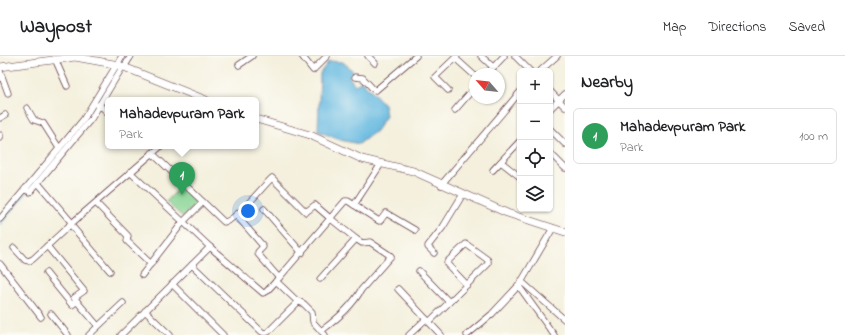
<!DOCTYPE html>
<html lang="en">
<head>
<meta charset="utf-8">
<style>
	:root { --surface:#fff; --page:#f6f6f6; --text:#202124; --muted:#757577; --line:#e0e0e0; --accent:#1a73e8 }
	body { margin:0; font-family:"Indie Flower",sans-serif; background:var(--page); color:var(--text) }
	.controls { position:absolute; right:12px; top:12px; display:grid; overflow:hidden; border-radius:6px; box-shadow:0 1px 3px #0004 }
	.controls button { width:36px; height:36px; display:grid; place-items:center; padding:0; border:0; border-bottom:1px solid var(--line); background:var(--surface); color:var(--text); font:20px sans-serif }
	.compass { position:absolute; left:469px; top:12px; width:36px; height:36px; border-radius:50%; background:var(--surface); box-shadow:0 1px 3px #0004; rotate:298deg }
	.you { position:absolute; left:248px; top:155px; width:14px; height:14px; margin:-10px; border:3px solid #fff; border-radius:50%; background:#1a73e8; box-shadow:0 0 0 6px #1a73e833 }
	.badge { display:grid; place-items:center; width:26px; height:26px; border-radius:50%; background:var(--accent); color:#fff; font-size:13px; font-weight:700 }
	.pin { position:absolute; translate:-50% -33px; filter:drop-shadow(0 1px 2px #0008) }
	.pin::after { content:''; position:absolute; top:21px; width:14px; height:12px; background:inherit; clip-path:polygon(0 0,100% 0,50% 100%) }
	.popup { position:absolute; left:105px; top:41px; width:154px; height:52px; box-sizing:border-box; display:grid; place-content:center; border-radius:6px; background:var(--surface); filter:drop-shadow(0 1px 3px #0005); font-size:13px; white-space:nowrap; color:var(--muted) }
	.popup b { font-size:15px; color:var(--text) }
	.popup::after { content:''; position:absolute; left:50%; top:100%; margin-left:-8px; border:8px solid transparent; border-top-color:var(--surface) }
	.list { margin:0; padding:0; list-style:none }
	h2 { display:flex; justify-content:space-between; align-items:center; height:52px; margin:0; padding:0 16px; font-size:17px }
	h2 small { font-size:13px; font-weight:400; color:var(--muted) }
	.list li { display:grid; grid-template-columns:26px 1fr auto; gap:12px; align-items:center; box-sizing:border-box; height:56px; margin:0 8px 8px; padding:0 8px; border:1px solid var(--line); border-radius:6px }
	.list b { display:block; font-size:15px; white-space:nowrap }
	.list p { margin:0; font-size:13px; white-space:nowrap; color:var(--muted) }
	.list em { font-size:13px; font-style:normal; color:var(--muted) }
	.icon { flex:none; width:22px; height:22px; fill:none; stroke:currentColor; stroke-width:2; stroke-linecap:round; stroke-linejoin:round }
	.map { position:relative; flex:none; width:565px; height:279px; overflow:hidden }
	header { display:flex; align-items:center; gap:24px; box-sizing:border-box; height:56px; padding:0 20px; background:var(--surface); border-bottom:1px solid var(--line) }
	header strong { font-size:19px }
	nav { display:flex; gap:22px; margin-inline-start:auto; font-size:14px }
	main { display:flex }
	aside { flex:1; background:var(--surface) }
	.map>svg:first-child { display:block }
	.green { fill:#85d392; stroke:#68795e }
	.water { fill:#62b7df; stroke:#566b85 }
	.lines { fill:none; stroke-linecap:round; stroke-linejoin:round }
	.stream { stroke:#62b7df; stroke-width:1.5 }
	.minor-casing { stroke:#643e46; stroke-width:7 }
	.tertiary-casing { stroke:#643e46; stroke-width:8 }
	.minor { stroke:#fff; stroke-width:5.5 }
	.tertiary { stroke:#fff; stroke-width:7 }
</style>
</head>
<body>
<header>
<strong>Waypost</strong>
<nav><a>Map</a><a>Directions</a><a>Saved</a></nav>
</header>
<main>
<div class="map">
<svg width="565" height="279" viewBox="0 0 565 279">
	<rect width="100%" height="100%" fill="#fdfcf7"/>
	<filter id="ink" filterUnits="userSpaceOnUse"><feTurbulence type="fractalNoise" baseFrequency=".025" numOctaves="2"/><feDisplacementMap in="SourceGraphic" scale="8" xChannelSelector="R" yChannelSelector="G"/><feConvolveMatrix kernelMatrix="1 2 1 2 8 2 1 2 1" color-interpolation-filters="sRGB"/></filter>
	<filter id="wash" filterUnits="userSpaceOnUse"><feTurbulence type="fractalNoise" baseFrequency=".012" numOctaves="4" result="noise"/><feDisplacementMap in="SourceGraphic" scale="16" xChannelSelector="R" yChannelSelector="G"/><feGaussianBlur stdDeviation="0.9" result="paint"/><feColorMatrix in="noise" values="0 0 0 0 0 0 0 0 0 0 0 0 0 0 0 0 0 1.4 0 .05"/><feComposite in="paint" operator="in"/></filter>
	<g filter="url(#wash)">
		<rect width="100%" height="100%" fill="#f4f0dd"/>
		<!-- green -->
		<path class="green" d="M181,130L197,146L183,161L166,146Z"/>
		<!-- water -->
		<path class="water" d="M329,5L343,6L353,15L349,21L355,29L362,25L384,48L386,60L376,75L359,88L340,84L318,75L320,17Z"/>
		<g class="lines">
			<!-- stream -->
			<g class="stream">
				<path d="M123,8L128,0"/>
				<path d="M85,65L92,57"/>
				<path d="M0,168L27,136"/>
			</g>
		</g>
	</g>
	<g filter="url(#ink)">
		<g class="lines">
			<defs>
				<g id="minor">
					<path d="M302,0L313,14L327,0"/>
					<path d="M368,0L375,7"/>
					<path d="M481,0L493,11"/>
					<path d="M515,0L530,15"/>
					<path d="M455,2L475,20"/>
					<path d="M55,3L67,30"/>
					<path d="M239,9L252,0"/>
					<path d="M124,11L131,0"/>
					<path d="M0,15L8,37"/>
					<path d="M540,15L557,0"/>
					<path d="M487,18L504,0"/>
					<path d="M355,21L363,22L374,34H376L416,0"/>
					<path d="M448,34L435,21L457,0"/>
					<path d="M550,35L565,51"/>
					<path d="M97,49L103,52L108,57"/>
					<path d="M27,52L34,64L43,67L59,92"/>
					<path d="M550,53L565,38"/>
					<path d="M455,54L475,31"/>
					<path d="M0,62L5,59"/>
					<path d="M550,73L565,88"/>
					<path d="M0,79V82"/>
					<path d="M152,97L224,166C235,166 262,131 272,122L306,156L315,149L316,150L331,163L356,183L320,223"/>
					<path d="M550,97L565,112"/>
					<path d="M501,106L520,121"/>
					<path d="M493,114L520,85"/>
					<path d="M130,116L210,191L263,237L266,236L279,222L345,145H348L354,149L381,108"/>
					<path d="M38,127L72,167"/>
					<path d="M441,129L520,36"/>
					<path d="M25,133L30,136L91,63L123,10"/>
					<path d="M96,147L128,180L127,185L151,208"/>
					<path d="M354,149L379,165H380L386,157L415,174"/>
					<path d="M264,153L302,197"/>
					<path d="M236,159L263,190V191L258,196V198L279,222"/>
					<path d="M0,163L83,64L122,0"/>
					<path d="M70,168L110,215"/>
					<path d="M47,190L84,235L74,242L98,270"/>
					<path d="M14,192L25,204L29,205L33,203L72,167L161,90"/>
					<path d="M434,197L428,191V190L443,171L463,138"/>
					<path d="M0,208L41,261"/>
					<path d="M192,209L262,276L265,277L268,276L298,246"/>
					<path d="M419,215L449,246"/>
					<path d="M46,217L72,249L77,245"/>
					<path d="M142,219L183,166L203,146"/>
					<path d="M276,225L296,244L304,248L312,256L313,266L325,279"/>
					<path d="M521,225L565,264"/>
					<path d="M172,228L223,279"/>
					<path d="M518,229L554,279"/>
					<path d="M398,233L441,279"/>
					<path d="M145,255L170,279"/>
					<path d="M51,258L68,279"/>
					<path d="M429,266L488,208V204L466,188L447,206V208L467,229"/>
					<path d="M321,275C336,264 352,251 361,234L391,200L370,186L362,187L356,183"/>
					<path d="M89,279L123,247"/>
					<path d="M121,279L210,191"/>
					<path d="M409,279L426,263"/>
					<path d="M467,279L492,258L520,228L553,172"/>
				</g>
				<g id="tertiary">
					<path d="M0,11L75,1L119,9L206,44"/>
					<path d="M256,63L310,79L362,103L413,115L507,157L565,176"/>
				</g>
			</defs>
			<!-- minor casing -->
			<use href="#minor" class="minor-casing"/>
			<!-- tertiary casing -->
			<use href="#tertiary" class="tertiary-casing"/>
			<!-- minor -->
			<use href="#minor" class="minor"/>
			<!-- tertiary -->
			<use href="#tertiary" class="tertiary"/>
		</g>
	</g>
</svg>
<div class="controls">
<button>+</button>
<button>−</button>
<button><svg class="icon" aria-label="locate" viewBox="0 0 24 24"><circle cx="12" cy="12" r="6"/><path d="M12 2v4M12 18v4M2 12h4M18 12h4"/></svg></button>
<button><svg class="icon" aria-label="layers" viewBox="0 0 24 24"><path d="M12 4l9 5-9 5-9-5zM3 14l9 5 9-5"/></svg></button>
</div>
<svg class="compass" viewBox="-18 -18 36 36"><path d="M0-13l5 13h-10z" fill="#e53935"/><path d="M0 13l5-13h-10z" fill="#757577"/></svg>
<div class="you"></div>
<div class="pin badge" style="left:182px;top:139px;background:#2e9e5b">1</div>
<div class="popup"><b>Mahadevpuram Park</b>Park</div>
</div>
<aside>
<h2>Nearby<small></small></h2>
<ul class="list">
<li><span class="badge" style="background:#2e9e5b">1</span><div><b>Mahadevpuram Park</b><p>Park</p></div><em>100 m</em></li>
</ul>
</aside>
</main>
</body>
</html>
